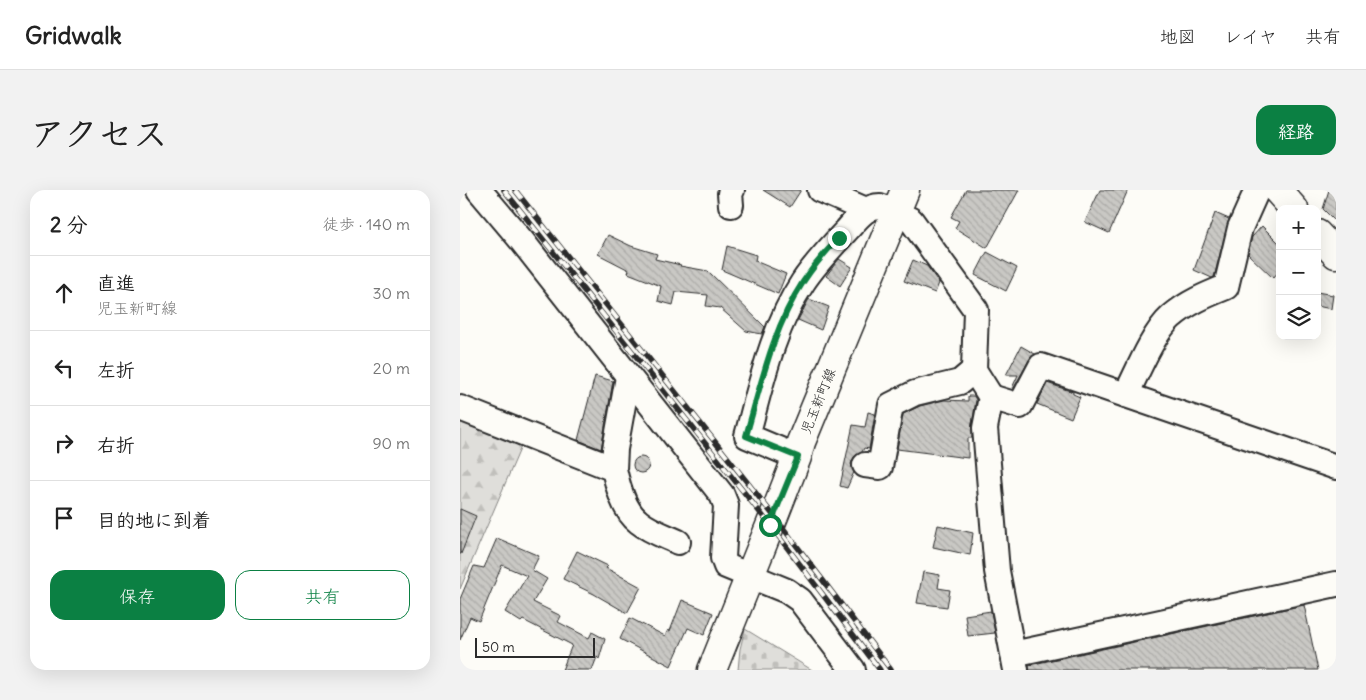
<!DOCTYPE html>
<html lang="ja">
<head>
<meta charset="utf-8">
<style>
	:root { --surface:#fff; --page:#f2f2f2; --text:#222; --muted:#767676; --line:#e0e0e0; --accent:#0b8043 }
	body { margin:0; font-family:Delius,"Klee One",sans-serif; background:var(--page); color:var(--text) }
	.controls { position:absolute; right:15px; top:15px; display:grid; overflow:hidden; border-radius:10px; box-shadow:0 5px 20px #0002 }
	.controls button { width:45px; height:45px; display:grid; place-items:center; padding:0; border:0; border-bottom:1px solid var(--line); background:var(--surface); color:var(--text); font:25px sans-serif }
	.scale { position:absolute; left:15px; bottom:12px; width:120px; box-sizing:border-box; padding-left:5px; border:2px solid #2b2b2b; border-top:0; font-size:14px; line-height:18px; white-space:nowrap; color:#2b2b2b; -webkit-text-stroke:4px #fdfcf7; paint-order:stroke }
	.stop { position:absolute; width:15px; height:15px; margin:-11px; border:4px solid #0b8043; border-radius:50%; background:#fff }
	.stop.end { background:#0b8043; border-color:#fff; box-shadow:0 1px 5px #0008 }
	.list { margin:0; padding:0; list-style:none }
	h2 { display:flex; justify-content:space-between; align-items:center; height:65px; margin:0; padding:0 20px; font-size:21px }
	h2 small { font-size:16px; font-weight:400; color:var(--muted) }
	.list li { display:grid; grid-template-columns:32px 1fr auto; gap:15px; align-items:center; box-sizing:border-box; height:75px; padding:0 20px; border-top:1px solid var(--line) }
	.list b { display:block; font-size:19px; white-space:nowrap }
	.list p { margin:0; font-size:16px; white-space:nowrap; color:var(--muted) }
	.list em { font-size:16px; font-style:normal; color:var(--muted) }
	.actions { display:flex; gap:10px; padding:15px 20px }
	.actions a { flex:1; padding:11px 0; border:1px solid var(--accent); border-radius:15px; text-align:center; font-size:18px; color:var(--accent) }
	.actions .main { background:var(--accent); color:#fff }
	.icon { flex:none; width:28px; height:28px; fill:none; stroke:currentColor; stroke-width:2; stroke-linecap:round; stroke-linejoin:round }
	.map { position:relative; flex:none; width:876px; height:480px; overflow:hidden; border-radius:15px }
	header { display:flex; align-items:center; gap:30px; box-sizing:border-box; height:70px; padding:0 25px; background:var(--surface); border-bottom:1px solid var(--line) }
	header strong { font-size:24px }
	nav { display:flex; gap:28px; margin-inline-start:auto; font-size:18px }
	.intro { display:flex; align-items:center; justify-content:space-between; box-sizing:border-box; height:120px; padding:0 30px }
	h1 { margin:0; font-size:35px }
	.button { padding:12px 22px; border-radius:15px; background:var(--accent); color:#fff; font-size:18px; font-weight:700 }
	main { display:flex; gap:30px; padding:0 30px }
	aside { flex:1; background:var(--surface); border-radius:15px; box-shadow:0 5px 20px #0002 }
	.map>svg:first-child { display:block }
	.forest { fill:url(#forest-firs); stroke:#858482 }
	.cemetery { fill:url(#cemetery-stones); stroke:#858482 }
	.building { fill:url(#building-back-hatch); stroke:#2b2b2b }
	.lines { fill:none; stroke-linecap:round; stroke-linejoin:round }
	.minor-casing { stroke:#2b2b2b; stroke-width:28 }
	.major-casing { stroke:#2b2b2b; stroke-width:31 }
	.highway-casing { stroke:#2b2b2b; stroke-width:31 }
	.minor { stroke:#fdfcf7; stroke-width:24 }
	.major { stroke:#fdfcf7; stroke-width:28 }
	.highway { stroke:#fdfcf7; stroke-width:28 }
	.rail-casing { stroke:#2b2b2b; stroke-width:5.5 }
	.rail { stroke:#fdfcf7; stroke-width:4; stroke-dasharray:11; stroke-linecap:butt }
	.route { stroke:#0b8043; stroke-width:6 }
	.labels { text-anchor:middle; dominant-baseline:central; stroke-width:4.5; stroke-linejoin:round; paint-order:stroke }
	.street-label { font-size:14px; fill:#2b2b2b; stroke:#fdfcf7 }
</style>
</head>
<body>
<header>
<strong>Gridwalk</strong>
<nav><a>地図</a><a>レイヤ</a><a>共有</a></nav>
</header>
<div class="intro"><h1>アクセス</h1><a class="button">経路</a></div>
<main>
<aside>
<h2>2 分<small>徒歩 · 140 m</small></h2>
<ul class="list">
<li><svg class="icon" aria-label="ahead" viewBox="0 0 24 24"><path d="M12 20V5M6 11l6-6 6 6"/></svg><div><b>直進</b><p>児玉新町線</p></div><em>30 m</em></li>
<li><svg class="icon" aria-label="left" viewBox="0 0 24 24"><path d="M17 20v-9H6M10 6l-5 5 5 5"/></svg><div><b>左折</b></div><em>20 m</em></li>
<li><svg class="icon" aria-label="right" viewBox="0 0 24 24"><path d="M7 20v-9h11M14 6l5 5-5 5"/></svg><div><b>右折</b></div><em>90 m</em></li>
<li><svg class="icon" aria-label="arrive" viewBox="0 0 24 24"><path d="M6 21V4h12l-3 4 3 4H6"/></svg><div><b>目的地に到着</b></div></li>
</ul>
<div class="actions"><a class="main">保存</a><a>共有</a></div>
</aside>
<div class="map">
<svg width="876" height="480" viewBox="0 0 876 480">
	<defs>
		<pattern id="forest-firs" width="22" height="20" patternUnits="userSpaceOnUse" patternTransform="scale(1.25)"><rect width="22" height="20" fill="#dfdeda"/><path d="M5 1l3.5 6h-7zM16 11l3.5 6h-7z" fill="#c0bfbb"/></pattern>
		<pattern id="cemetery-stones" width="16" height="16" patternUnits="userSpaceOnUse" patternTransform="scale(1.25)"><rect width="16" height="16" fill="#dfdeda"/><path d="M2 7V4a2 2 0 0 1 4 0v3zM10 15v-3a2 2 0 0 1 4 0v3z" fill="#c0bfbb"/></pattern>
		<pattern id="building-back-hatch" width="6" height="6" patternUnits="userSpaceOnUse" patternTransform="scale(1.25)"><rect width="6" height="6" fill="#c9c8c4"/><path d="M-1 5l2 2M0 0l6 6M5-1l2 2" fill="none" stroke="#adaca9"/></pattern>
	</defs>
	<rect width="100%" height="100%" fill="#fdfcf7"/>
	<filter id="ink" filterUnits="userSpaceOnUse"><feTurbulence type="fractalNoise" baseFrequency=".02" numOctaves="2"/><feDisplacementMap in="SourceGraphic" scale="10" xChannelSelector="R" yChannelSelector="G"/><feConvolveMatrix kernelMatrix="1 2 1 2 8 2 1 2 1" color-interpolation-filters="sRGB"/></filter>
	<g filter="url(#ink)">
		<!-- forest -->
		<path class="forest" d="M0,218L66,245L0,399Z"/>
		<!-- cemetery -->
		<path class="cemetery" d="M285,439L352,480H278L280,459Z"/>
		<!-- building -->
		<g class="building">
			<path d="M303,0H341L330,17Z"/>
			<path d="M506,0H559L527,58L495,38L499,31L491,27Z"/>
			<path d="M640,0H668L649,43L625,32Z"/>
			<path d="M869,0H876V32L863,19Z"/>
			<path d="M755,23L769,29L754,87L752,88L734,80Z"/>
			<path d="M802,36L820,54V80L813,88L788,64L792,47Z"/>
			<path d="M148,45L171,56L197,64L195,69L221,75L220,76L248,81L305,137L302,144L286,141L260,118L246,116L248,105L216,102L213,115L198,111L201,96L168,83L169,80L138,64Z"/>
			<path d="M267,56L296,65L295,71L326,84L318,104L262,80Z"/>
			<path d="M527,62L557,78L546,101L515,85Z"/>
			<path d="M379,69L392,77L380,96L366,86Z"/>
			<path d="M453,70L467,76L479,93L475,103L444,91Z"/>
			<path d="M857,102L873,105L871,119L857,116Z"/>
			<path d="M349,109L369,117L361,140L338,130Z"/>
			<path d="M561,156L575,164L569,170L554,198H552L558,185H546Z"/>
			<path d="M135,186L153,191L141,259L118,250Z"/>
			<path d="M587,193L613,202V204L620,207L611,228L577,214Z"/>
			<path d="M508,206H514L516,210L512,235V248H508V268L437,259L443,224L460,216L484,210L508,211Z"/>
			<path d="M408,222L415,224L409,259L404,258L402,262L394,267L391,274L394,282L387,298L380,296L393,235L405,237Z"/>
			<circle cx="181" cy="275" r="8"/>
			<path d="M0,319L16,326L1,364H0Z"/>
			<path d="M478,335L513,343L510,365L473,357Z"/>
			<path d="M37,348L79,366L72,380L87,389L73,412L101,426L98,432L129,448L132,442L145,449L139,469L137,467L132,480H102L112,455L63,430L61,432L45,422L67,386L42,375L19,431L10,427L0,450V409L14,376L24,378Z"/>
			<path d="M117,361L148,376L146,378L181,397L167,423L134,404L103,389Z"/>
			<path d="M463,382L480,385L478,398L490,400L487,417L457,413Z"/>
			<path d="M222,410L253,423L244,445L228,438L211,476L160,449L170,428L205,446L208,440L210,441Z"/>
			<path d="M844,415L858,480H569V475Z"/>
			<path d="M531,421L535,443L508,446L505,425Z"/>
		</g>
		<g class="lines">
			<defs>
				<g id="minor">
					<path d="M19,0L62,51L262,305L266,315L263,368L266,376L327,401L340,410L393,480"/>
					<path d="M360,0L406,20"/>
					<path d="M271,15L270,3L272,0"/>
					<path d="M666,205C677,183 693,143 711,127C727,113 746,105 766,97L780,38L797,0"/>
					<path d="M531,207L560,216L581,176L876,277"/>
					<path d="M0,218L154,279C158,297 164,321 179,332C190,341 205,346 218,352"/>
					<path d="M337,267L287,246C301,194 313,137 343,92C355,74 370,58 385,42C395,32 404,16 420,16L451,30L516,120L514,180L531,207L525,238L537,381L556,480"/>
					<path d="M405,275L420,277L431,215L455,203L500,192L514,180"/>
					<path d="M154,279L155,259L168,187"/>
					<path d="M553,464L876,394"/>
				</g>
				<path id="major" d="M252,480L314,326L337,267L341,252L445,0"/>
				<g id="highway">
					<path d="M817,0L834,19"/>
					<path d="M857,44L876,64"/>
				</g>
			</defs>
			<!-- minor casing -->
			<use href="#minor" class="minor-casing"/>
			<!-- major casing -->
			<use href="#major" class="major-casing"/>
			<!-- highway casing -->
			<use href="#highway" class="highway-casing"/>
			<!-- minor -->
			<use href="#minor" class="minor"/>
			<!-- major -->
			<use href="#major" class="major"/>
			<!-- highway -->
			<use href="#highway" class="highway"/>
			<defs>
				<g id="rail">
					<path d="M44,0L310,335L420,480"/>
					<path d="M55,0L314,326L431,480"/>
				</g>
			</defs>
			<!-- rail casing -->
			<use href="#rail" class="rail-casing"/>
			<!-- rail -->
			<use href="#rail" class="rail"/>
		</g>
	</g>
	<g class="lines" filter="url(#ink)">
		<!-- route -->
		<path class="route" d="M310,335L338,267L286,246C301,194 313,138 343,92C353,77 366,61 379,48"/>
	</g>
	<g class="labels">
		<!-- street labels -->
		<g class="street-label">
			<text transform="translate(358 211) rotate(-68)">児玉新町線</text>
		</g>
	</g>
</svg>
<div class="controls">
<button>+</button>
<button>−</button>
<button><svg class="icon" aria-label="layers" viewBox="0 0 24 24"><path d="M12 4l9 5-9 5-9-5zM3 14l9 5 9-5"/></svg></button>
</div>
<div class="scale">50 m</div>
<div class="stop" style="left:310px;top:335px"></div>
<div class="stop end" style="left:379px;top:48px"></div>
</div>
</main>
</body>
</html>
